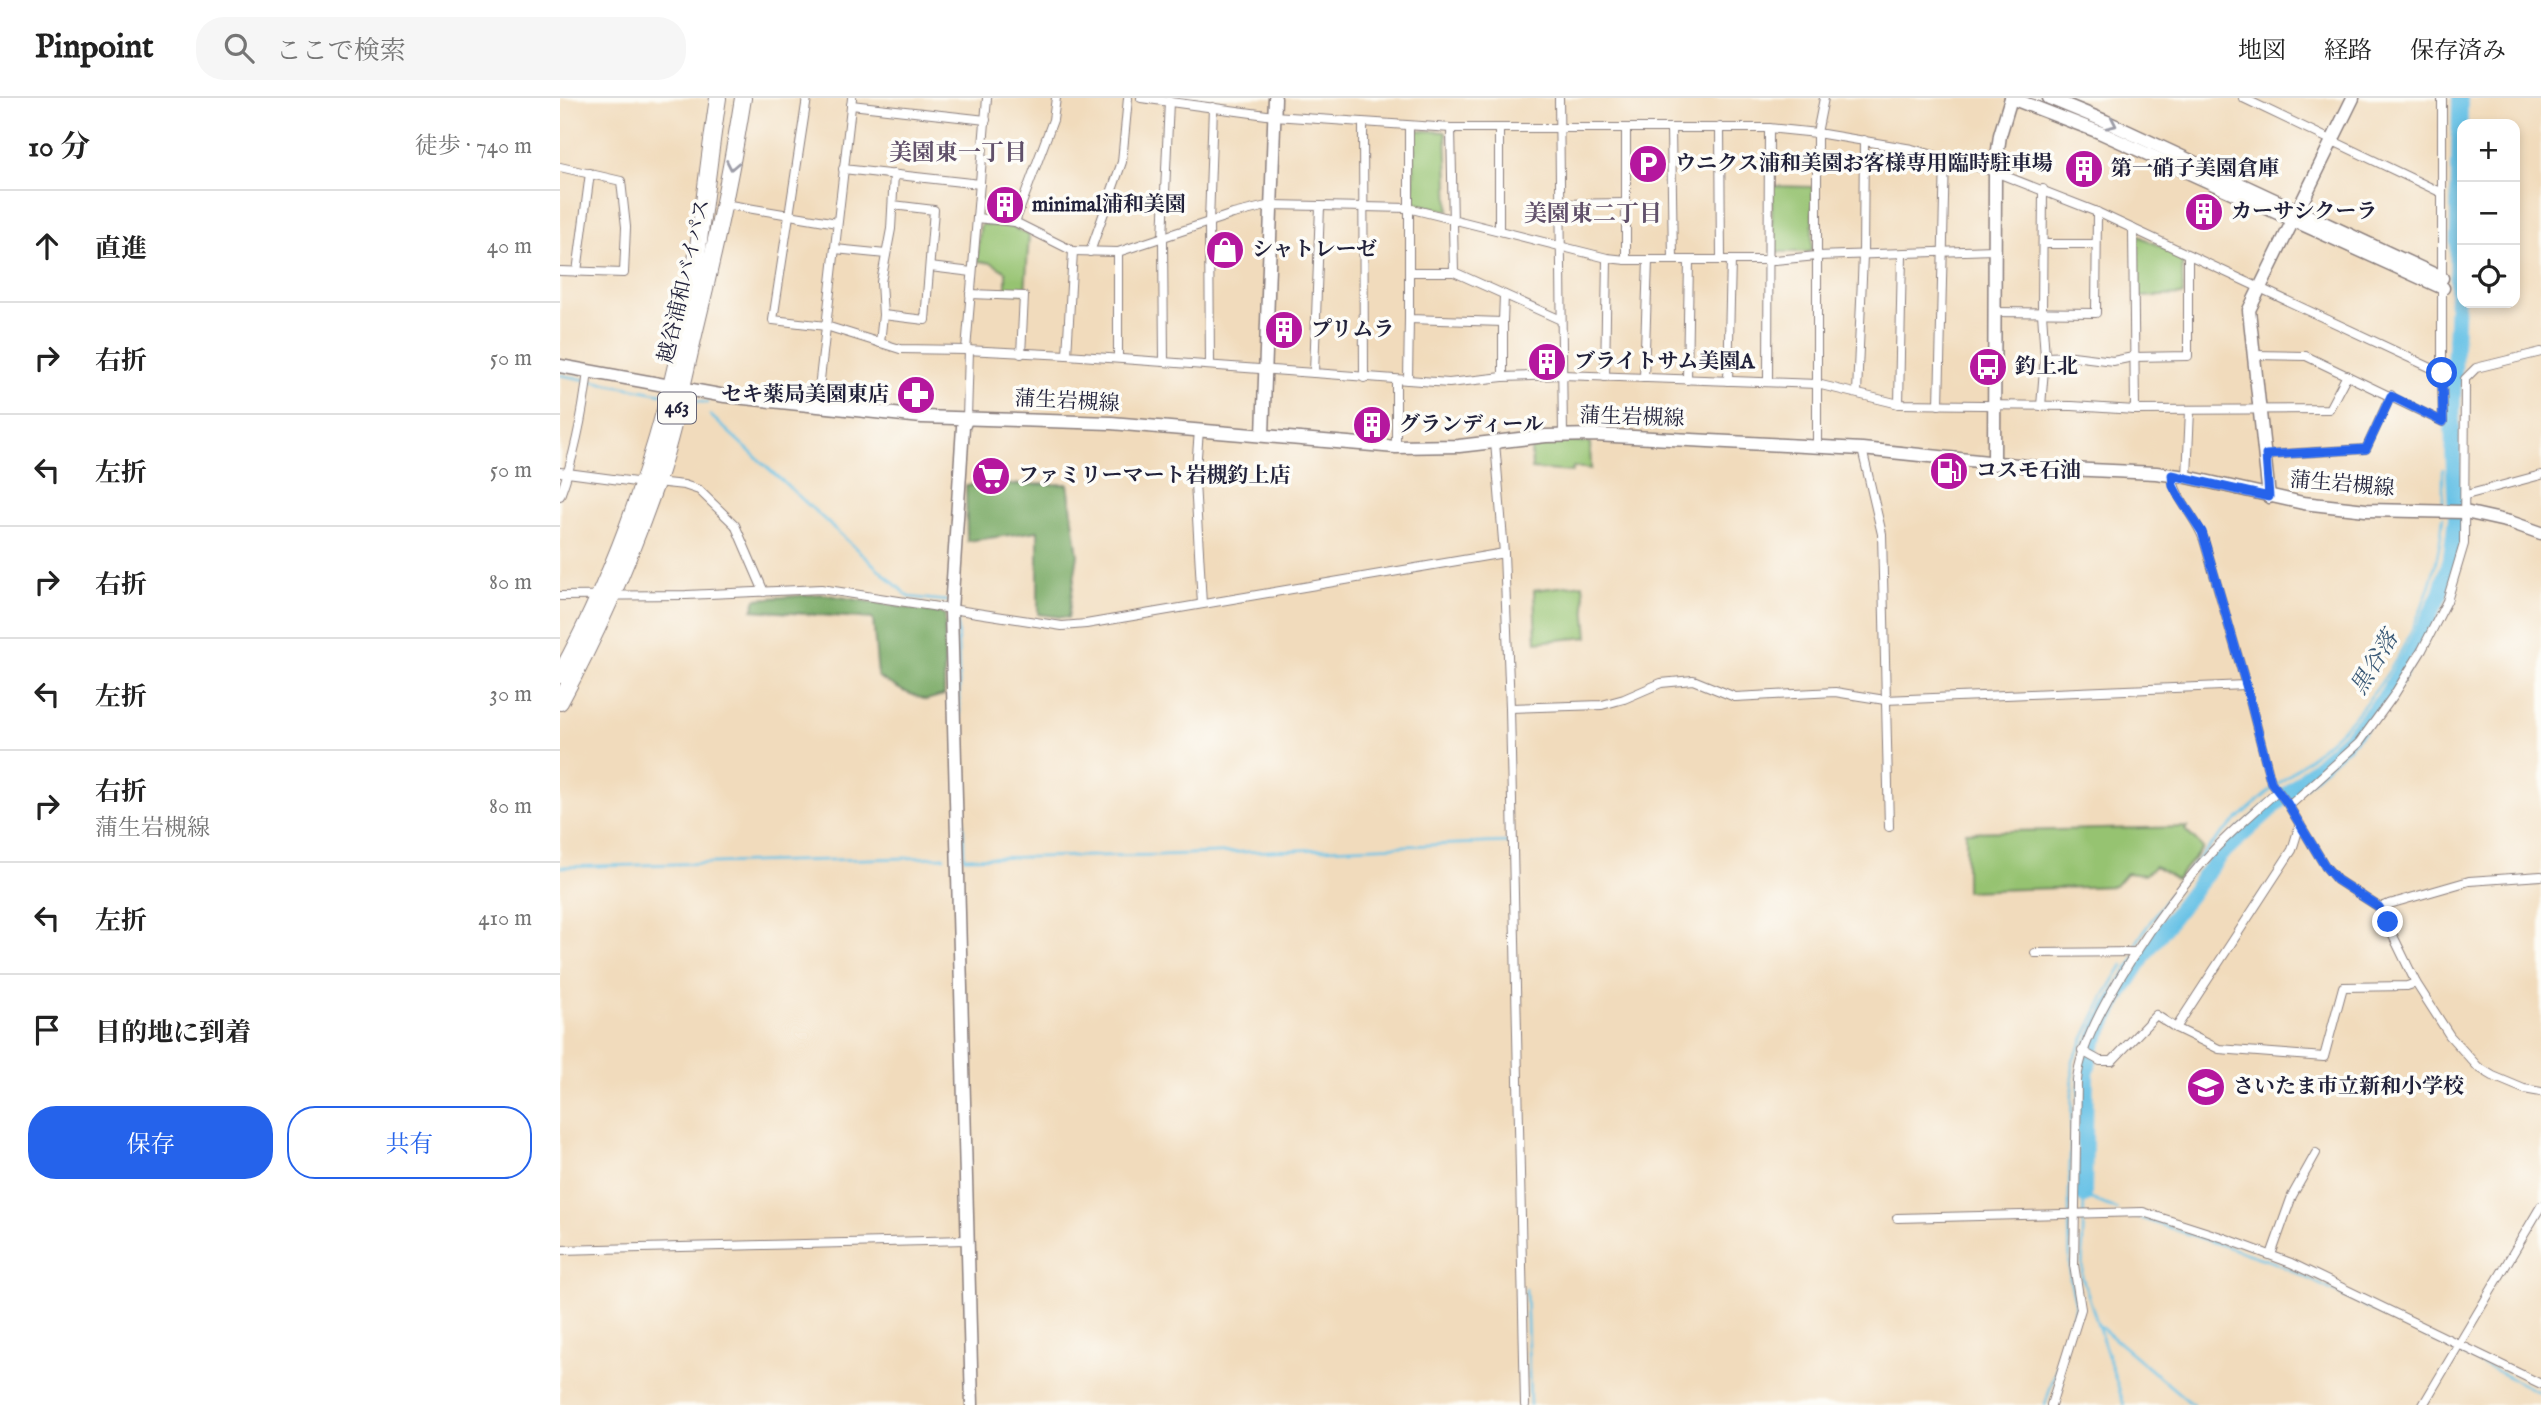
<!DOCTYPE html>
<html lang="ja">
<head>
<meta charset="utf-8">
<style>
	:root { --surface:#fff; --page:#f6f6f6; --text:#222; --muted:#767676; --line:#e0e0e0; --accent:#2563eb }
	body { margin:0; font-family:"IM FELL English","Noto Serif JP",serif; background:var(--page); color:var(--text) }
	.controls { position:absolute; right:21px; top:21px; display:grid; overflow:hidden; border-radius:14px; box-shadow:0 4px 10px #0003 }
	.controls button { width:63px; height:63px; display:grid; place-items:center; padding:0; border:0; border-bottom:2px solid var(--line); background:var(--surface); color:var(--text); font:35px sans-serif }
	.stop { position:absolute; width:21px; height:21px; margin:-16px; border:5px solid #2563eb; border-radius:50%; background:#fff }
	.stop.end { background:#2563eb; border-color:#fff; box-shadow:0 2px 7px #0008 }
	.list { margin:0; padding:0; list-style:none }
	h2 { display:flex; justify-content:space-between; align-items:center; height:91px; margin:0; padding:0 28px; font-size:30px }
	h2 small { font-size:23px; font-weight:400; color:var(--muted) }
	.list li { display:grid; grid-template-columns:46px 1fr auto; gap:21px; align-items:center; box-sizing:border-box; height:112px; padding:0 28px; border-top:2px solid var(--line) }
	.list b { display:block; font-size:26px; white-space:nowrap }
	.list p { margin:0; font-size:23px; white-space:nowrap; color:var(--muted) }
	.list em { font-size:23px; font-style:normal; color:var(--muted) }
	.actions { display:flex; gap:14px; padding:21px 28px }
	.actions a { flex:1; padding:16px 0; border:2px solid var(--accent); border-radius:28px; text-align:center; font-size:24px; color:var(--accent) }
	.actions .main { background:var(--accent); color:#fff }
	.icon { flex:none; width:38px; height:38px; fill:none; stroke:currentColor; stroke-width:2; stroke-linecap:round; stroke-linejoin:round }
	.map { position:relative; flex:none; width:1981px; height:1307px; overflow:hidden }
	header { display:flex; align-items:center; gap:42px; box-sizing:border-box; height:98px; padding:0 35px; background:var(--surface); border-bottom:2px solid var(--line) }
	header strong { font-size:33px }
	nav { display:flex; gap:38px; margin-inline-start:auto; font-size:24px }
	.search { width:490px; height:63px; background:var(--page); display:flex; align-items:center; gap:18px; box-sizing:border-box; padding:0 24px; border-radius:28px; color:var(--muted); font-size:26px }
	main { display:flex }
	aside { flex:1; background:var(--surface) }
	.map>svg:first-child { display:block }
	.green { fill:#96c371; stroke:#5c7256; stroke-width:2 }
	.forest { fill:#78a963; stroke:#4d664f; stroke-width:2 }
	.lines { fill:none; stroke-linecap:round; stroke-linejoin:round }
	.stream { stroke:#69c2e6; stroke-width:2.5 }
	.river { stroke:#69c2e6; stroke-width:16 }
	.street-casing { stroke:#8a7e7c; stroke-width:10 }
	.secondary-casing { stroke:#8a7e7c; stroke-width:15 }
	.highway-casing { stroke:#8a7e7c; stroke-width:18 }
	.street { stroke:#fff; stroke-width:8 }
	.secondary { stroke:#fff; stroke-width:12 }
	.highway { stroke:#fff; stroke-width:16 }
	.oneway { stroke:#9c9ca7 }
	.route { stroke:#2563eb; stroke-width:9 }
	.labels { text-anchor:middle; dominant-baseline:central; stroke-width:7; stroke-linejoin:round; paint-order:stroke }
	.shield { fill:#fdfcf7; stroke:#646373; stroke-width:2 }
	.shield-label { font-size:19px; font-weight:bold; fill:#22223b }
	.poi-label { font-size:21px; font-weight:bold; fill:#22223b; stroke:#fdfcf7; text-anchor:start }
	.street-label { font-size:21px; fill:#22223b; stroke:#fdfcf7 }
	.neighbourhood-label { font-size:23px; font-weight:bold; fill:#60506a; stroke:#fdfcf7 }
	.water-label { font-size:23px; font-style:italic; fill:#3b5a77; stroke:#fdfcf7 }
</style>
</head>
<body>
<header>
<strong>Pinpoint</strong>
<div class="search"><svg class="icon" aria-label="search" viewBox="0 0 24 24"><circle cx="10" cy="10" r="6"/><path d="M15 15l6 6"/></svg>ここで検索</div>
<nav><a>地図</a><a>経路</a><a>保存済み</a></nav>
</header>
<main>
<aside>
<h2>10 分<small>徒歩 · 740 m</small></h2>
<ul class="list">
<li><svg class="icon" aria-label="ahead" viewBox="0 0 24 24"><path d="M12 20V5M6 11l6-6 6 6"/></svg><div><b>直進</b></div><em>40 m</em></li>
<li><svg class="icon" aria-label="right" viewBox="0 0 24 24"><path d="M7 20v-9h11M14 6l5 5-5 5"/></svg><div><b>右折</b></div><em>50 m</em></li>
<li><svg class="icon" aria-label="left" viewBox="0 0 24 24"><path d="M17 20v-9H6M10 6l-5 5 5 5"/></svg><div><b>左折</b></div><em>50 m</em></li>
<li><svg class="icon" aria-label="right" viewBox="0 0 24 24"><path d="M7 20v-9h11M14 6l5 5-5 5"/></svg><div><b>右折</b></div><em>80 m</em></li>
<li><svg class="icon" aria-label="left" viewBox="0 0 24 24"><path d="M17 20v-9H6M10 6l-5 5 5 5"/></svg><div><b>左折</b></div><em>30 m</em></li>
<li><svg class="icon" aria-label="right" viewBox="0 0 24 24"><path d="M7 20v-9h11M14 6l5 5-5 5"/></svg><div><b>右折</b><p>蒲生岩槻線</p></div><em>80 m</em></li>
<li><svg class="icon" aria-label="left" viewBox="0 0 24 24"><path d="M17 20v-9H6M10 6l-5 5 5 5"/></svg><div><b>左折</b></div><em>410 m</em></li>
<li><svg class="icon" aria-label="arrive" viewBox="0 0 24 24"><path d="M6 21V4h12l-3 4 3 4H6"/></svg><div><b>目的地に到着</b></div></li>
</ul>
<div class="actions"><a class="main">保存</a><a>共有</a></div>
</aside>
<div class="map">
<svg width="1981" height="1307" viewBox="0 0 1981 1307">
	<rect width="100%" height="100%" fill="#fdfcf7"/>
	<filter id="ink" filterUnits="userSpaceOnUse"><feTurbulence type="fractalNoise" baseFrequency=".0143" numOctaves="2"/><feDisplacementMap in="SourceGraphic" scale="14" xChannelSelector="R" yChannelSelector="G"/><feConvolveMatrix kernelMatrix="1 2 1 2 8 2 1 2 1" color-interpolation-filters="sRGB"/></filter>
	<filter id="wash" filterUnits="userSpaceOnUse"><feTurbulence type="fractalNoise" baseFrequency=".00686" numOctaves="4" result="noise"/><feDisplacementMap in="SourceGraphic" scale="28" xChannelSelector="R" yChannelSelector="G"/><feGaussianBlur stdDeviation="1.57" result="paint"/><feColorMatrix in="noise" values="0 0 0 0 0 0 0 0 0 0 0 0 0 0 0 0 0 1.4 0 .05"/><feComposite in="paint" operator="in"/></filter>
	<g filter="url(#wash)">
		<rect width="100%" height="100%" fill="#f1dbbc"/>
		<!-- green -->
		<g class="green">
			<path d="M855,32L886,34L889,113L853,105Z"/>
			<path d="M1212,88L1253,89L1252,151L1249,154H1215L1212,151Z"/>
			<path d="M422,126L452,129L469,137L465,195L446,193V174L432,165L417,163L420,129Z"/>
			<path d="M1579,138L1622,159L1623,197L1579,199L1576,140Z"/>
			<path d="M1002,343L1030,345L1031,371L1013,369L1012,374L972,371L971,347Z"/>
			<path d="M1023,486L1028,539L976,544L974,492Z"/>
			<path d="M1627,729L1625,732L1643,750L1616,781L1595,768L1585,777L1566,775L1555,788L1406,793V734Z"/>
		</g>
		<!-- forest -->
		<g class="forest">
			<path d="M508,386L518,457L508,520L478,516V433L407,443L406,387Z"/>
			<path d="M262,496L385,516L384,597L366,602L343,593L318,579L313,521L192,512L196,501Z"/>
		</g>
		<g class="lines">
			<!-- stream -->
			<g class="stream">
				<path d="M0,277L102,296"/>
				<path d="M126,301L147,305"/>
				<path d="M150,317L349,499L387,503"/>
				<path d="M1883,409V371"/>
				<path d="M397,514L404,760L602,757L950,744"/>
				<path d="M0,769L384,759"/>
				<path d="M1572,852C1598,810 1628,770 1663,735C1699,699 1742,669 1779,634C1836,579 1877,498 1883,419"/>
				<path d="M1558,1112L1524,1098L1522,1178L1564,1307"/>
				<path d="M1571,1117L1716,1165L1981,1295"/>
				<path d="M966,1191L970,1307"/>
				<path d="M1537,1226L1633,1307"/>
				<path d="M1485,1307L1516,1207L1510,1182L1509,1098L1513,963L1545,897L1563,867"/>
			</g>
			<!-- river -->
			<path class="river" d="M1524,1098L1526,976L1532,949L1553,907L1587,853L1661,756L1787,642L1824,601L1855,548L1880,496L1891,459L1896,420L1892,325L1897,198L1900,0"/>
		</g>
	</g>
	<g filter="url(#ink)">
		<g class="lines">
			<defs>
				<g id="street">
					<path d="M247,0L213,222L266,228L340,251L406,252L507,257"/>
					<path d="M581,0L714,18L891,30H1209L1257,35L1352,51L1435,74L1537,114L1882,275L1883,324L1746,258L1695,257"/>
					<path d="M999,0L1003,337"/>
					<path d="M1683,0L1882,95"/>
					<path d="M1882,0V275"/>
					<path d="M291,7L426,22"/>
					<path d="M803,25L804,280"/>
					<path d="M1160,29L1161,162"/>
					<path d="M891,30L894,174H849V221L943,224L944,197"/>
					<path d="M1066,30V162"/>
					<path d="M1111,30L1113,162"/>
					<path d="M939,31V132"/>
					<path d="M0,69L61,83L66,129L64,175L0,173"/>
					<path d="M283,71L420,86"/>
					<path d="M164,106L277,125"/>
					<path d="M1000,106L1066,105"/>
					<path d="M760,108L848,110L1047,160L1066,162H1215L1257,158L1434,152"/>
					<path d="M417,120L455,124L513,153L558,154L673,116L711,107L760,108L754,275L848,282L849,221"/>
					<path d="M455,124L493,22L496,0"/>
					<path d="M1573,131L1575,312"/>
					<path d="M1484,146H1536"/>
					<path d="M275,151L326,156"/>
					<path d="M513,153L507,257L754,275"/>
					<path d="M530,154L562,64L568,0"/>
					<path d="M370,169L412,174"/>
					<path d="M17,174L30,75"/>
					<path d="M849,174V28"/>
					<path d="M894,174L1001,222"/>
					<path d="M410,196L464,198L461,256"/>
					<path d="M1434,214L1536,215L1537,114"/>
					<path d="M323,217L365,222L374,112L333,107"/>
					<path d="M943,224V279"/>
					<path d="M320,245L323,217L321,184L331,131L334,76"/>
					<path d="M406,252L427,0"/>
					<path d="M1485,259L1513,258L1553,263L1573,259L1628,258V157"/>
					<path d="M558,260V154"/>
					<path d="M604,263L603,140L609,3"/>
					<path d="M650,267L649,124L653,9"/>
					<path d="M1045,279L1047,160"/>
					<path d="M1084,280L1088,162"/>
					<path d="M848,282L889,285L943,279L1002,277L1257,286L1339,306L1512,308L1575,312L1769,311L1787,277"/>
					<path d="M1127,282L1129,162"/>
					<path d="M1168,283L1171,162"/>
					<path d="M1208,284L1209,30"/>
					<path d="M1297,295L1303,157L1304,42"/>
					<path d="M1339,306L1342,156"/>
					<path d="M1379,307L1385,59"/>
					<path d="M257,308L292,0"/>
					<path d="M1481,308L1485,259L1482,215L1483,91"/>
					<path d="M407,320L409,252"/>
					<path d="M639,332L635,384L642,506"/>
					<path d="M935,344L944,455L950,610L965,1307"/>
					<path d="M836,349V282"/>
					<path d="M1257,349V35L1264,0"/>
					<path d="M1302,351L1322,436L1329,729"/>
					<path d="M1706,357L1806,351L1831,297"/>
					<path d="M0,374L83,385"/>
					<path d="M1612,377C1615,402 1636,418 1644,442L1686,587L1711,684L1727,705L1765,768L1777,782L1819,809L1856,885L1890,938L1918,969L1933,978L1964,991L1981,994"/>
					<path d="M1627,379L1630,312"/>
					<path d="M96,384L124,387L139,392L175,427L204,494"/>
					<path d="M1906,397L1981,377"/>
					<path d="M0,398C15,357 23,316 28,273"/>
					<path d="M0,498L126,497L261,491L502,528L526,526L944,455"/>
					<path d="M950,610L1042,607L1064,601L1101,585L1133,582L1175,599L1275,594L1325,602L1686,587"/>
					<path d="M1729,708L1799,645L1834,597L1862,552L1887,503L1904,446L1905,281L1916,270L1981,254"/>
					<path d="M1819,809L1909,783L1981,778"/>
					<path d="M1475,855L1577,854"/>
					<path d="M1616,930L1732,752L1740,726"/>
					<path d="M1522,953L1540,963H1552L1596,917L1616,930L1659,951L1764,959L1783,889L1847,888L1856,885"/>
					<path d="M1337,1120L1583,1114L1664,1140L1731,1165L1981,1286"/>
					<path d="M0,1152L407,1142"/>
					<path d="M1711,1157L1732,1098L1756,1055"/>
					<path d="M1491,1307L1521,1211L1514,1167L1517,983C1521,924 1609,800 1651,755C1671,733 1695,714 1717,693"/>
					<path d="M1863,1307L1981,1108"/>
				</g>
				<g id="secondary">
					<path d="M1451,0L1539,34L1883,190"/>
					<path d="M1489,0L1545,23L1882,180"/>
					<path d="M0,268L165,298L362,319L551,325L836,349L899,348L986,338L1035,337L1302,351L1486,370L1596,375L1627,379L1743,405L1806,412L1905,414L1950,424L1981,435"/>
					<path d="M407,320L403,329L391,512L412,1307"/>
					<path d="M703,337L715,0"/>
					<path d="M1434,366L1435,74L1440,37L1451,0"/>
					<path d="M1709,399L1689,212L1793,0"/>
				</g>
				<g id="highway">
					<path d="M0,577C64,459 107,328 131,195C142,131 148,65 158,0"/>
					<path d="M0,604C38,534 70,460 96,385C114,333 124,278 137,224C155,150 171,76 183,0"/>
				</g>
			</defs>
			<!-- street casing -->
			<use href="#street" class="street-casing"/>
			<!-- secondary casing -->
			<use href="#secondary" class="secondary-casing"/>
			<!-- highway casing -->
			<use href="#highway" class="highway-casing"/>
			<!-- street -->
			<use href="#street" class="street"/>
			<!-- secondary -->
			<use href="#secondary" class="secondary"/>
			<!-- highway -->
			<use href="#highway" class="highway"/>
		</g>
		<!-- one-way arrows -->
		<defs><path id="oneway-chevron" d="M-2-3.5L2.5 0L-2 3.5" fill="none" stroke-width="1.6" stroke-linecap="round" stroke-linejoin="round" transform="scale(1.75)"/></defs>
		<g class="oneway">
			<use href="#oneway-chevron" transform="translate(1552 26) rotate(25)"/>
			<use href="#oneway-chevron" transform="translate(172 67) rotate(101)"/>
		</g>
	</g>
	<g class="lines" filter="url(#ink)">
		<!-- route -->
		<path class="route" d="M1828,824L1819,809L1777,782L1765,768L1727,705L1711,684L1686,587L1642,434L1619,399L1613,388L1612,377L1709,399L1706,357L1806,351L1831,298L1883,324L1882,275"/>
	</g>
	<!-- icons -->
	<defs>
		<symbol id="parking-disc" viewBox="-11 -11 22 22"><circle r="9.5" fill="#b5179e" stroke="#fdfcf7"/><path d="M-3.5-5.5H1a3.5 3.5 0 0 1 0 7H-1V5.5H-3.5ZM-1-3.4V-.6H.8a1.4 1.4 0 0 0 0-2.8Z" fill="#fff"/></symbol>
		<symbol id="building-disc" viewBox="-11 -11 22 22"><circle r="9.5" fill="#b5179e" stroke="#fdfcf7"/><path d="M-4-6H4V6H1V3H-1V6H-4ZM-2.5-4.3h1.7v1.8h-1.7ZM.8-4.3h1.7v1.8H.8ZM-2.5-1h1.7V.8h-1.7ZM.8-1h1.7V.8H.8Z" fill="#fff"/></symbol>
		<symbol id="shop-disc" viewBox="-11 -11 22 22"><circle r="9.5" fill="#b5179e" stroke="#fdfcf7"/><path d="M-5-2.5h2.3a2.7 3.5 0 0 1 5.4 0H5L5.5 6h-11ZM-1.5-2.5h3a1.5 2.3 0 0 0-3 0Z" fill="#fff"/></symbol>
		<symbol id="bus-disc" viewBox="-11 -11 22 22"><circle r="9.5" fill="#b5179e" stroke="#fdfcf7"/><path d="M-5-6H5V4H4V6H2V4H-2V6H-4V4H-5ZM-3.5-4V0h7V-4ZM-3.5 1.2v1.5H-2V1.2ZM2 1.2v1.5H3.5V1.2Z" fill="#fff"/></symbol>
		<symbol id="pharmacy-disc" viewBox="-11 -11 22 22"><circle r="9.5" fill="#b5179e" stroke="#fdfcf7"/><path d="M-2-6h4v4h4v4h-4v4h-4v-4h-4v-4h4Z" fill="#fff"/></symbol>
		<symbol id="fuel-disc" viewBox="-11 -11 22 22"><circle r="9.5" fill="#b5179e" stroke="#fdfcf7"/><path d="M-5.5-6h7V0h2V4h1.3V-2.5L3-4.5l.8-.8L6-3V5H2.5V1h-1V6h-7ZM-4.2-4.7v3.2H.2V-4.7Z" fill="#fff"/></symbol>
		<symbol id="supermarket-disc" viewBox="-11 -11 22 22"><circle r="9.5" fill="#b5179e" stroke="#fdfcf7"/><path d="M-6-5.5h2.5l.6 2H6L4.5 2H-2.5L-4.4-4H-6ZM-1.5 3.2a1.3 1.3 0 1 0 .1 0ZM3 3.2a1.3 1.3 0 1 0 .1 0Z" fill="#fff"/></symbol>
		<symbol id="school-disc" viewBox="-11 -11 22 22"><circle r="9.5" fill="#b5179e" stroke="#fdfcf7"/><path d="M0-5L7-2L0 1L-7-2ZM-4 1L0 2.5L4 1V4Q0 6-4 4Z" fill="#fff"/></symbol>
	</defs>
	<g fill-rule="evenodd">
		<use href="#parking-disc" x="1066" y="44" width="44" height="44"/>
		<use href="#building-disc" x="1502" y="49" width="44" height="44"/>
		<use href="#building-disc" x="423" y="85" width="44" height="44"/>
		<use href="#building-disc" x="1622" y="92" width="44" height="44"/>
		<use href="#shop-disc" x="643" y="130" width="44" height="44"/>
		<use href="#building-disc" x="702" y="210" width="44" height="44"/>
		<use href="#building-disc" x="965" y="242" width="44" height="44"/>
		<use href="#bus-disc" x="1406" y="247" width="44" height="44"/>
		<use href="#pharmacy-disc" x="334" y="275" width="44" height="44"/>
		<use href="#building-disc" x="790" y="305" width="44" height="44"/>
		<use href="#fuel-disc" x="1367" y="351" width="44" height="44"/>
		<use href="#supermarket-disc" x="409" y="356" width="44" height="44"/>
		<use href="#school-disc" x="1624" y="967" width="44" height="44"/>
	</g>
	<g class="labels">
		<!-- shield labels -->
		<rect class="shield" x="98" y="294.5" width="38" height="31" rx="5"/>
		<g class="shield-label">
			<text x="117" y="310">463</text>
		</g>
		<!-- poi labels -->
		<g class="poi-label">
			<text x="1115" y="66">ウニクス浦和美園お客様専用臨時駐車場</text>
			<text x="1551" y="71">第一硝子美園倉庫</text>
			<text x="472" y="107">minimal浦和美園</text>
			<text x="1671" y="114">カーサシクーラ</text>
			<text x="692" y="152">シャトレーゼ</text>
			<text x="751" y="232">プリムラ</text>
			<text x="1014" y="264">ブライトサム美園A</text>
			<text x="1455" y="269">釣上北</text>
			<text x="329" y="297" text-anchor="end">セキ薬局美園東店</text>
			<text x="839" y="327">グランディール</text>
			<text x="1416" y="373">コスモ石油</text>
			<text x="458" y="378">ファミリーマート岩槻釣上店</text>
			<text x="1673" y="989">さいたま市立新和小学校</text>
		</g>
		<!-- street labels -->
		<g class="street-label">
			<text transform="translate(125 183) rotate(-77)">越谷浦和バイパス</text>
			<text transform="translate(507 304) rotate(3)">蒲生岩槻線</text>
			<text transform="translate(1072 320) rotate(2)">蒲生岩槻線</text>
			<text transform="translate(1782 387) rotate(5)">蒲生岩槻線</text>
		</g>
		<!-- neighbourhood labels -->
		<g class="neighbourhood-label">
			<text x="398" y="55">美園東一丁目</text>
			<text x="1033" y="116">美園東二丁目</text>
		</g>
		<!-- water labels -->
		<g class="water-label">
			<text transform="translate(1815 565) rotate(-59)">黒谷落</text>
		</g>
	</g>
</svg>
<div class="controls">
<button>+</button>
<button>−</button>
<button><svg class="icon" aria-label="locate" viewBox="0 0 24 24"><circle cx="12" cy="12" r="6"/><path d="M12 2v4M12 18v4M2 12h4M18 12h4"/></svg></button>
</div>
<div class="stop" style="left:1882px;top:275px"></div>
<div class="stop end" style="left:1828px;top:824px"></div>
</div>
</main>
</body>
</html>
